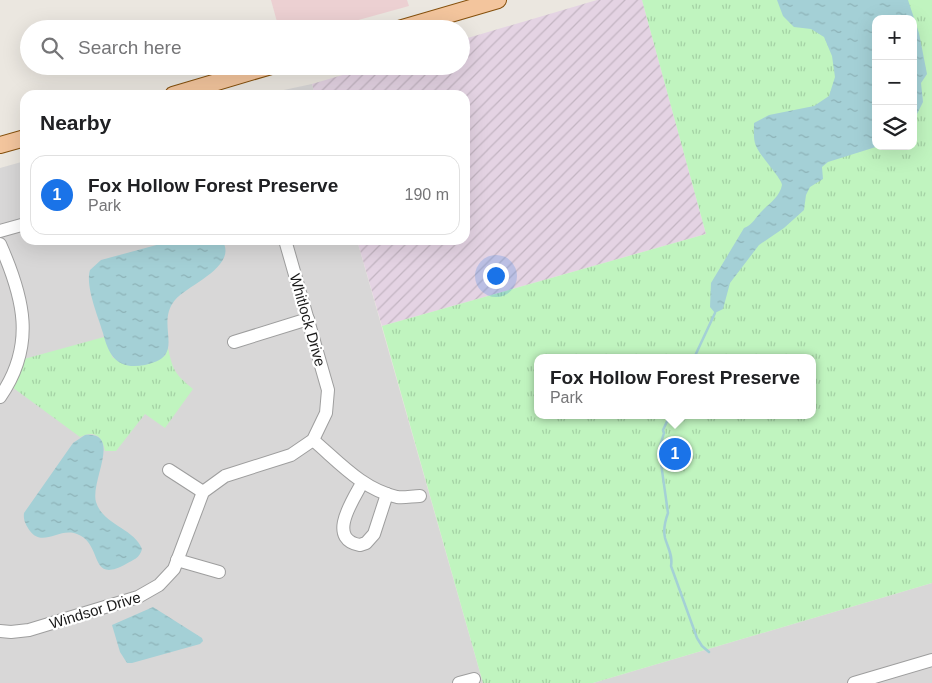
<!DOCTYPE html>
<html lang="en">
<head>
<meta charset="utf-8">
<style>
	:root { --surface:#fff; --page:#f6f6f6; --text:#202124; --muted:#757577; --line:#e0e0e0; --accent:#1a73e8 }
	body { margin:0; font-family:Arial,sans-serif; background:var(--page); color:var(--text) }
	.controls { position:absolute; right:15px; top:15px; display:grid; overflow:hidden; border-radius:10px; box-shadow:0 5px 20px #0002 }
	.controls button { width:45px; height:45px; display:grid; place-items:center; padding:0; border:0; border-bottom:1px solid var(--line); background:var(--surface); color:var(--text); font:25px sans-serif }
	.you { position:absolute; left:495px; top:275px; width:18px; height:18px; margin:-12px; border:4px solid #fff; border-radius:50%; background:#1a73e8; box-shadow:0 0 0 8px #1a73e833 }
	.badge { display:grid; place-items:center; width:32px; height:32px; border-radius:50%; background:var(--accent); color:#fff; font-size:16px; font-weight:700 }
	.pin { position:absolute; translate:-50% -50%; border:2px solid #fff; box-shadow:0 1px 5px #0006 }
	.popup { position:absolute; left:534px; top:354px; width:282px; height:65px; box-sizing:border-box; display:grid; place-content:center; border-radius:10px; background:var(--surface); filter:drop-shadow(0 1px 4px #0005); font-size:16px; white-space:nowrap; color:var(--muted) }
	.popup b { font-size:19px; color:var(--text) }
	.popup::after { content:''; position:absolute; left:50%; top:100%; margin-left:-10px; border:10px solid transparent; border-top-color:var(--surface) }
	.list { margin:0; padding:0; list-style:none }
	h2 { display:flex; justify-content:space-between; align-items:center; height:65px; margin:0; padding:0 20px; font-size:21px }
	h2 small { font-size:16px; font-weight:400; color:var(--muted) }
	.list li { display:grid; grid-template-columns:32px 1fr auto; gap:15px; align-items:center; box-sizing:border-box; height:80px; margin:0 10px 10px; padding:0 10px; border:1px solid var(--line); border-radius:15px }
	.list b { display:block; font-size:19px; white-space:nowrap }
	.list p { margin:0; font-size:16px; white-space:nowrap; color:var(--muted) }
	.list em { font-size:16px; font-style:normal; color:var(--muted) }
	.icon { flex:none; width:28px; height:28px; fill:none; stroke:currentColor; stroke-width:2; stroke-linecap:round; stroke-linejoin:round }
	.map { position:relative; flex:none; width:932px; height:683px; overflow:hidden }
	.search { position:absolute; background:var(--surface); box-shadow:0 5px 20px #0002; left:20px; top:20px; width:450px; height:55px; display:flex; align-items:center; gap:12px; box-sizing:border-box; padding:0 18px; border-radius:28px; color:var(--muted); font-size:19px }
	.panel { position:absolute; background:var(--surface); box-shadow:0 5px 20px #0002; left:20px; top:90px; width:450px; height:155px; border-radius:15px }
	.map>svg:first-child { display:block }
	.residential { fill:#d8d7d7 }
	.commercial { fill:#ecd0d2 }
	.industrial { fill:url(#industrial-furrows) }
	.park { fill:url(#park-tufts); fill-rule:evenodd }
	.water { fill:url(#water-ripples) }
	.lines { fill:none; stroke-linecap:round; stroke-linejoin:round }
	.stream { stroke:#a4d0d6; stroke-width:2.5 }
	.minor-casing { stroke:#9e9e9e; stroke-width:14 }
	.major-casing { stroke:#85500c; stroke-width:18 }
	.minor { stroke:#fff; stroke-width:12 }
	.major { stroke:#f3c59d; stroke-width:16 }
	.labels { text-anchor:middle; dominant-baseline:central; stroke-width:4.5; stroke-linejoin:round; paint-order:stroke }
	.street-label { font-size:15px; fill:#1a1a1a; stroke:#fff }
</style>
</head>
<body>
<div class="map">
<svg width="932" height="683" viewBox="0 0 932 683">
	<defs>
		<pattern id="industrial-furrows" width="10" height="10" patternUnits="userSpaceOnUse" patternTransform="scale(1.25)"><rect width="10" height="10" fill="#e4d3e3"/><path d="M-1 1l2-2M0 10L10 0M9 11l2-2" fill="none" stroke="#c3b5c2"/></pattern>
		<pattern id="park-tufts" width="24" height="20" patternUnits="userSpaceOnUse" patternTransform="scale(1.25)"><rect width="24" height="20" fill="#c0f4bf"/><path d="M3 7l-1-3M5 7V3M7 7l1-3M15 17l-1-3M17 17v-4M19 17l1-3" fill="none" stroke="#a4d1a4"/></pattern>
		<pattern id="water-ripples" width="26" height="14" patternUnits="userSpaceOnUse" patternTransform="scale(1.25)"><rect width="26" height="14" fill="#a4d0d6"/><path d="M2 4q2-2 4 0t4 0M15 11q2-2 4 0t4 0" fill="none" stroke="#8db2b7"/></pattern>
	</defs>
	<rect width="100%" height="100%" fill="#ebe7e0"/>
	<!-- residential -->
	<g class="residential">
		<path d="M312,84L315,95H260Z"/>
		<path d="M25,161V240H357L483,683H0V168Z"/>
		<path d="M932,583V683H593Z"/>
	</g>
	<!-- commercial -->
	<path class="commercial" d="M271,0H407L409,6L326,29H279Z"/>
	<!-- industrial -->
	<path class="industrial" d="M597,0H642L706,234L382,326L357,240H465V95H315L312,84L373,66H461V40Z"/>
	<!-- park -->
	<g class="park">
		<path d="M642,0H932V583L593,683H483L382,326L706,234ZM876,19H913V146H876ZM538,358H812V415H538Z"/>
		<path d="M104,337L113,358L165,356L168,348C173,371 175,374 193,389L165,428L145,414L116,451H105C102,436 95,430 80,437L12,387L24,359Z"/>
	</g>
	<!-- water -->
	<g class="water">
		<path d="M777,0H908L919,33L927,74L921,83L923,102L913,122V19H876V146H879L828,162L822,167L823,179L810,187L806,195L804,210L784,228L759,245L730,283L723,309L715,313L710,307L711,283L744,228C752,226 757,215 763,210C770,203 780,196 782,185C782,179 760,156 756,146C753,139 754,131 754,123L769,115L814,106L829,96L835,77L832,56L824,37L811,29L794,27L783,16Z"/>
		<path d="M175,240H222C239,266 189,284 175,300C159,319 175,342 165,355C161,361 152,363 145,365C118,370 109,357 103,333C98,316 85,286 90,270L101,260Z"/>
		<path d="M85,435C123,432 90,481 96,502C103,525 134,528 142,549C140,558 133,560 126,564C88,585 104,544 77,534C59,527 43,548 30,531C26,525 23,520 24,513L73,443Z"/>
		<path d="M153,607L202,638L203,641L200,644L132,663H127L120,652L112,625Z"/>
	</g>
	<g class="lines">
		<!-- stream -->
		<g class="stream">
			<path d="M694,358L715,313"/>
			<path d="M670,415L663,430L664,433L659,449L668,513C665,521 663,529 665,538C668,548 673,556 671,566L697,638L702,646L709,652"/>
		</g>
		<defs>
			<g id="minor">
				<path d="M0,231L25,224"/>
				<path d="M0,244C24,298 36,345 0,397"/>
				<path d="M234,342L308,319"/>
				<path d="M313,440C339,462 362,489 397,497C404,498 413,496 420,496"/>
				<path d="M169,470L203,492"/>
				<path d="M362,483C353,500 326,539 360,545L366,543L374,534L387,494"/>
				<path d="M177,560L219,572"/>
				<path d="M0,631L11,632L29,630L138,597L159,585L174,569L203,492L225,476L291,455L313,440L326,413L328,390L285,240"/>
				<path d="M459,683L474,679"/>
				<path d="M854,683L932,660"/>
			</g>
			<g id="major">
				<path d="M399,29L498,0"/>
				<path d="M173,95L271,66"/>
				<path d="M0,145L25,138"/>
			</g>
		</defs>
		<!-- minor casing -->
		<use href="#minor" class="minor-casing"/>
		<!-- major casing -->
		<use href="#major" class="major-casing"/>
		<!-- minor -->
		<use href="#minor" class="minor"/>
		<!-- major -->
		<use href="#major" class="major"/>
	</g>
	<g class="labels">
		<!-- street labels -->
		<g class="street-label">
			<text transform="translate(308 320) rotate(74)">Whitlock Drive</text>
			<text transform="translate(95 610) rotate(-17)">Windsor Drive</text>
		</g>
	</g>
</svg>
<div class="controls">
<button>+</button>
<button>−</button>
<button><svg class="icon" aria-label="layers" viewBox="0 0 24 24"><path d="M12 4l9 5-9 5-9-5zM3 14l9 5 9-5"/></svg></button>
</div>
<div class="you"></div>
<div class="pin badge" style="left:675px;top:454px">1</div>
<div class="popup"><b>Fox Hollow Forest Preserve</b>Park</div>
<div class="search"><svg class="icon" aria-label="search" viewBox="0 0 24 24"><circle cx="10" cy="10" r="6"/><path d="M15 15l6 6"/></svg>Search here</div>
<section class="panel">
<h2>Nearby<small></small></h2>
<ul class="list">
<li><span class="badge">1</span><div><b>Fox Hollow Forest Preserve</b><p>Park</p></div><em>190 m</em></li>
</ul>
</section>
</div>
</body>
</html>
